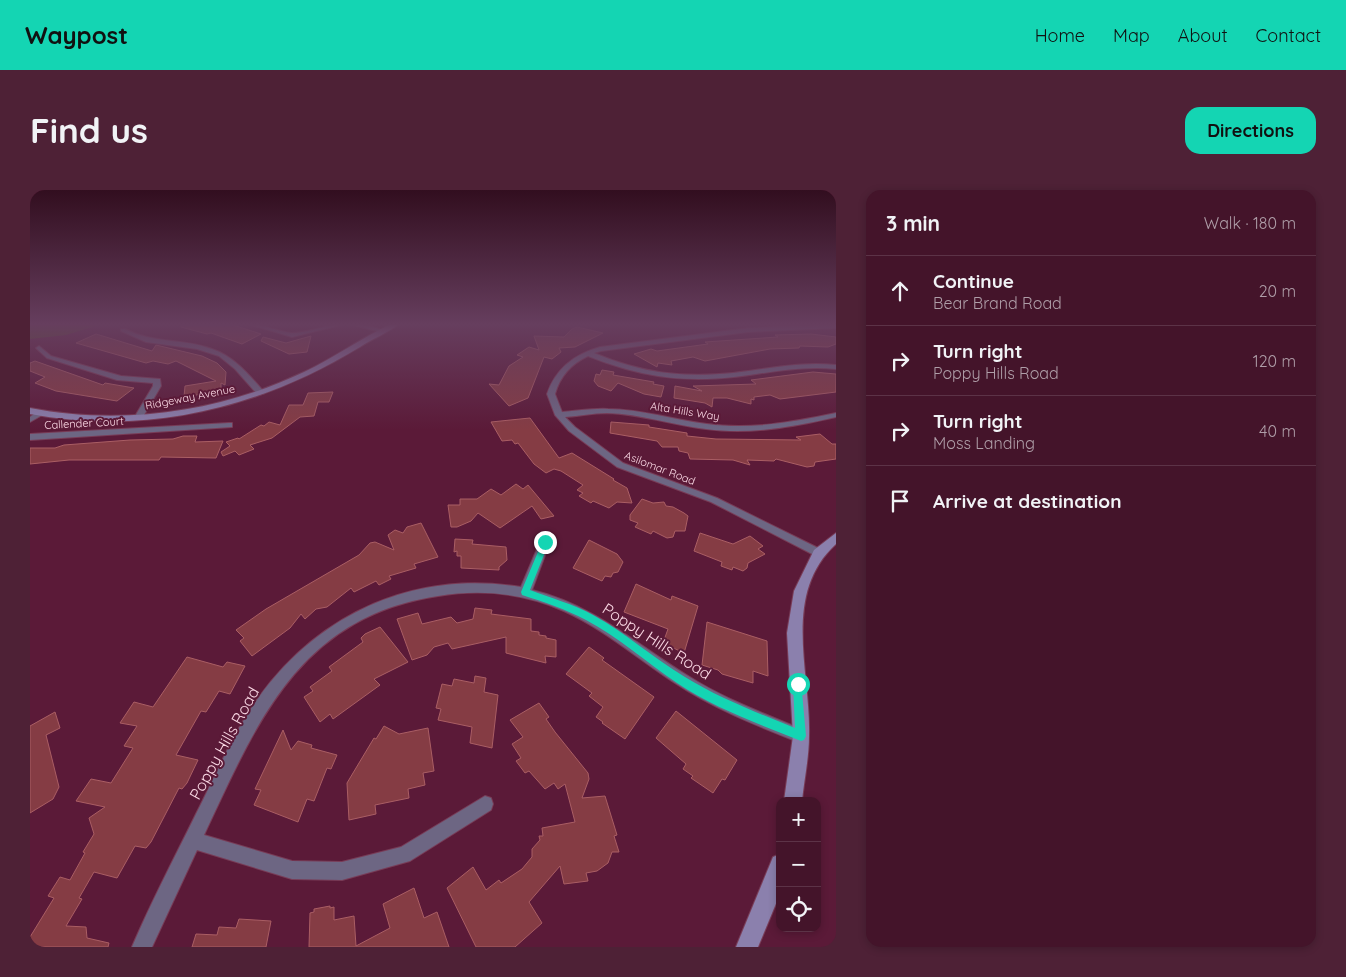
<!DOCTYPE html>
<html lang="en">
<head>
<meta charset="utf-8">
<style>
	:root { --surface:#44142a; --page:#4e2136; --text:#f1f3f6; --muted:#af9ea8; --line:#5c3347; --accent:#14d5b3 }
	body { margin:0; font-family:Quicksand,sans-serif; background:var(--page); color:var(--text) }
	.controls { position:absolute; right:15px; bottom:15px; display:grid; overflow:hidden; border-radius:10px; box-shadow:0 2px 8px #0003 }
	.controls button { width:45px; height:45px; display:grid; place-items:center; padding:0; border:0; border-bottom:1px solid var(--line); background:var(--surface); color:var(--text); font:25px sans-serif }
	.stop { position:absolute; width:15px; height:15px; margin:-11px; border:4px solid #14d5b3; border-radius:50%; background:#fff }
	.stop.end { background:#14d5b3; border-color:#fff; box-shadow:0 1px 5px #0008 }
	.list { margin:0; padding:0; list-style:none }
	h2 { display:flex; justify-content:space-between; align-items:center; height:65px; margin:0; padding:0 20px; font-size:21px }
	h2 small { font-size:16px; font-weight:400; color:var(--muted) }
	.list li { display:grid; grid-template-columns:32px 1fr auto; gap:15px; align-items:center; box-sizing:border-box; height:70px; padding:0 20px; border-top:1px solid var(--line) }
	.list b { display:block; font-size:19px; white-space:nowrap }
	.list p { margin:0; font-size:16px; white-space:nowrap; color:var(--muted) }
	.list em { font-size:16px; font-style:normal; color:var(--muted) }
	.icon { flex:none; width:28px; height:28px; fill:none; stroke:currentColor; stroke-width:2; stroke-linecap:round; stroke-linejoin:round }
	.map { position:relative; flex:none; width:806px; height:757px; overflow:hidden; border-radius:15px }
	header { display:flex; align-items:center; gap:30px; box-sizing:border-box; height:70px; padding:0 25px; background:var(--accent); color:#111 }
	header strong { font-size:24px }
	nav { display:flex; gap:28px; margin-inline-start:auto; font-size:18px }
	.intro { display:flex; align-items:center; justify-content:space-between; box-sizing:border-box; height:120px; padding:0 30px }
	h1 { margin:0; font-size:35px }
	.button { padding:12px 22px; border-radius:15px; background:var(--accent); color:#111; font-size:18px; font-weight:700 }
	main { display:flex; gap:30px; padding:0 30px }
	aside { flex:1; background:var(--surface); border-radius:15px; box-shadow:0 2px 8px #0003 }
	.map>svg:first-child { display:block }
	.green { fill:#4b521a }
	.building { fill:#853c44; stroke:#aa5e64 }
	.lines { fill:none; stroke-linecap:round; stroke-linejoin:round }
	.street-casing { stroke:#783c57; stroke-width:2 }
	.secondary-casing { stroke:#783c57; stroke-width:2 }
	.street { fill:#6d6683; fill-rule:evenodd }
	.secondary { fill:#8b80ad; fill-rule:evenodd }
	.route { fill:#14d5b3 }
	.labels { text-anchor:middle; dominant-baseline:central; stroke-width:4; stroke-linejoin:round; paint-order:stroke }
	.far-street-label { font-size:11px; fill:#fbd9e5; stroke:#5b1a38 }
	.near-street-label { font-size:16px; fill:#fbd9e5; stroke:#5b1a38 }
</style>
</head>
<body>
<header>
<strong>Waypost</strong>
<nav><a>Home</a><a>Map</a><a>About</a><a>Contact</a></nav>
</header>
<div class="intro"><h1>Find us</h1><a class="button">Directions</a></div>
<main>
<div class="map">
<svg width="806" height="757" viewBox="0 0 806 757">
	<rect width="100%" height="100%" fill="#5b1a38"/>
	<!-- green -->
	<path class="green" d="M0,134H72L36,145L0,149Z"/>
	<!-- building -->
	<g class="building">
		<path d="M151,134H200L231,144L212,154L181,143L177,144L151,137Z"/>
		<path d="M547,137L573,143L545,157L529,158L531,162L522,169L514,167L498,208L479,216L459,194L469,195L479,176L493,167L487,165L499,157L509,160L504,146L534,147L542,139Z"/>
		<path d="M66,144L122,161L126,155L172,166L187,173L196,182L195,195L191,193V201L154,207L155,196L186,191L146,171L138,174L123,171L116,173L46,153Z"/>
		<path d="M781,144L806,147V154L798,157L770,156L769,158L740,159L675,171L663,167L641,171L642,175L628,173L627,177L604,164L621,159L627,161L678,154L675,152L748,147L745,145Z"/>
		<path d="M281,146L277,162L259,164L231,151L233,147L256,153Z"/>
		<path d="M5,171L73,195L75,193L104,198L87,211L26,201L5,193L15,187L0,181V173Z"/>
		<path d="M572,180L584,182L583,185L624,192L623,194L634,196L631,207L614,204L588,193L581,201L568,196L564,191L566,184L570,185Z"/>
		<path d="M783,182L806,184V202L750,209L740,205L724,207V210L721,209V214L697,208H683L682,217L675,213L644,208L645,196L672,201L663,196L726,194L721,190Z"/>
		<path d="M303,202L299,212H288L284,226L270,227L242,248L220,255L224,259L209,265L205,261L193,266L191,262L200,256L196,252L208,248L209,249L231,235L234,236L239,232L250,235L259,215H273L278,203Z"/>
		<path d="M500,228L529,268L542,263L584,289L583,290L597,298L602,313L587,312L579,318L563,311L561,313L549,306L553,303L547,300L553,295L531,281L524,279L516,283L504,274L488,253L485,254L482,250L472,251L461,232Z"/>
		<path d="M581,232L619,235V237L657,243V246L686,249L771,250L766,247L790,244L802,254H806V269L785,272L784,276L777,277L746,269L744,271L717,270L720,275L703,270L660,269L658,263L649,261L648,257H632L627,251L580,243Z"/>
		<path d="M153,246H167L165,252L193,251L186,268L131,267L129,270H39L0,274V258H25L34,255L100,250L143,249Z"/>
		<path d="M486,294L493,299L498,295L524,326L511,329L502,316L470,338L448,323L441,331L427,337H421L418,315H430V309H447L461,299L471,305Z"/>
		<path d="M612,309L623,313L634,312L636,316L643,317L654,323L658,326L655,341H645L643,347L637,348L623,341L621,344L605,337L608,333L600,330V325Z"/>
		<path d="M391,333L408,367L384,374L386,378L359,386L361,389L349,395L346,391L324,402L321,398L297,417L286,419L275,429L271,424L260,438L222,466L210,451L214,448L206,440L236,419L329,365L340,353L345,352L364,360L358,345L365,340L373,343L377,337Z"/>
		<path d="M670,343L703,354L720,346L733,356L728,359L735,364L718,373L717,378L713,381L703,377L702,380L691,376L692,372L664,361Z"/>
		<path d="M425,349L443,350L442,354L476,357L477,370L469,377V380L431,378V366H427V361L424,362Z"/>
		<path d="M559,350L587,364L593,372L588,382L583,383L581,387L575,386L572,391L543,378Z"/>
		<path d="M606,394L641,410L642,406L668,416L654,463L633,453L638,439L594,422Z"/>
		<path d="M445,418L462,420L461,424L501,429V441L509,442V445L516,446V448L526,450V467L515,466L516,473L476,463V447L422,459L418,453L404,457L397,465L382,470L367,429L388,423L392,434L421,427L427,433L443,429Z"/>
		<path d="M677,432L737,451L738,486L723,481V493L692,484L688,480L672,475Z"/>
		<path d="M350,437L378,472L344,489L350,495L303,529L300,524L290,532L274,507L283,501L280,497L302,481L299,477L333,452L331,448L335,444Z"/>
		<path d="M559,457L574,468L572,470L624,507L595,549L572,533L573,532L566,527L573,517L559,506L562,503L536,484Z"/>
		<path d="M157,467L193,477L197,472L215,476L200,504L189,501L176,522L171,521L146,565L168,570L157,593L152,599L149,598L121,652L116,658L105,656L87,688L64,682L49,708L52,709L36,736L56,737L57,748L79,753L78,757H0V747L24,708L18,706L30,687L40,690L55,663L53,662L64,644L59,628L75,617L46,611L61,589L81,593L103,558L94,556L107,536L90,533L104,512L123,517Z"/>
		<path d="M445,486L456,488L454,502L468,505L462,558L440,553L442,537L408,530L411,519L406,518L412,494L422,496L424,489L444,493Z"/>
		<path d="M509,513L519,527L516,529L525,542L558,583L559,589L552,608L575,606L587,645L584,646L589,662H582L578,673L567,681L556,683L558,691L534,694L530,676L499,712L512,733L485,757H446L417,698L443,677L456,700L469,690L471,693L492,679L502,667V659L510,650L509,646H513L512,638L545,632L535,594L528,599L524,593L515,599L499,581L495,583L486,571L491,568L482,554L493,547L480,530Z"/>
		<path d="M646,521L707,570L695,590L692,589L683,603L661,588L663,586L653,579L656,574L626,548Z"/>
		<path d="M25,522L30,538L16,545L29,597L23,609L0,623V536Z"/>
		<path d="M354,536L369,544L398,538L404,581L393,583L395,595L378,599L379,608L345,615L346,624L319,630L317,593L344,548L346,549Z"/>
		<path d="M253,540L261,560L268,551L282,555L281,558L307,565L301,579L297,578L284,611L277,609L268,632L224,615L231,600L225,599Z"/>
		<path d="M384,698L394,728L407,722L419,757H279L280,723L284,722V719L300,716V718L304,717V730L324,726L326,756L360,738L353,714Z"/>
		<path d="M209,729L241,731L236,757H162L166,744L187,745L189,737L206,738Z"/>
	</g>
	<g class="lines">
		<defs>
			<g id="street">
				<path d="M218,134C233,134 246,141 261,143C273,144 298,134 315,134L262,147Z"/>
				<path d="M319,134H331L354,140L351,142Z"/>
				<path d="M806,134V138L718,142L571,161L564,163C611,183 652,188 703,183C737,179 771,171 806,175V179C772,175 738,183 704,187C650,193 608,186 558,166C541,174 530,186 525,204L532,222C547,221 563,218 578,219C611,219 644,230 677,234C721,240 763,232 806,223V227C763,237 720,245 676,239C643,235 611,224 577,223C563,223 549,226 535,227L545,237L593,273L687,308L792,360L793,363L788,367L681,312L587,277L539,241L525,225L517,204C526,178 545,164 570,157L718,138Z"/>
				<path d="M91,139H95C125,154 152,148 182,159C204,166 220,186 235,203L228,205L205,179L189,166L167,159L116,152L91,141Z"/>
				<path d="M9,156L21,166L91,186L130,189L131,196L111,230H105L104,228L123,196V193L87,190L17,168L6,158Z"/>
				<path d="M7,222L14,224L0,232V227Z"/>
				<path d="M199,233H202V237L0,250V244Z"/>
				<path d="M515,348L520,352L502,400C566,415 613,460 668,492C702,512 740,526 776,541L778,546L776,551L771,553C728,536 684,519 645,493C608,469 574,439 534,421C494,403 450,399 408,406C269,427 227,532 174,645L262,671L312,672L371,657L455,606L461,608L463,614L461,620L380,671L312,690L262,689L167,660L122,757H102C121,712 145,667 166,624C186,585 203,542 229,507C291,422 386,380 491,397L510,352Z"/>
			</g>
			<g id="secondary">
				<path d="M361,134H369C358,143 342,149 330,157C230,218 117,246 0,224V218C92,236 190,222 274,182C304,168 331,148 361,134Z"/>
				<path d="M806,343V354C751,404 781,483 779,546C779,568 774,590 772,611H754L763,546L757,443L764,401L784,360Z"/>
				<path d="M750,664V704L728,757H706L743,667Z"/>
			</g>
		</defs>
		<!-- street casing -->
		<use href="#street" class="street-casing"/>
		<!-- secondary casing -->
		<use href="#secondary" class="secondary-casing"/>
		<!-- street -->
		<use href="#street" class="street"/>
		<!-- secondary -->
		<use href="#secondary" class="secondary"/>
	</g>
	<!-- sky -->
	<linearGradient id="sky" x2="0" y2="1"><stop stop-color="#320e1f"/><stop offset="0.56" stop-color="#663e5e"/><stop offset="1" stop-color="#663e5e" stop-opacity="0"/></linearGradient>
	<rect width="806" height="240" fill="url(#sky)"/>
	<!-- route -->
	<path class="route" d="M513,350L519,352L500,400C521,408 543,414 563,425C596,443 623,468 655,487C689,508 728,523 765,538L763,494L768,490L771,491L776,546L774,550L771,551C729,534 684,518 647,493C616,472 588,447 556,430C535,419 514,412 492,405L491,402Z"/>
	<g class="labels">
		<!-- far-street labels -->
		<g class="far-street-label">
			<text transform="translate(160 207) rotate(-11)">Ridgeway Avenue</text>
			<text transform="translate(655 221) rotate(9)">Alta Hills Way</text>
			<text transform="translate(54 233) rotate(-3)">Callender Court</text>
			<text transform="translate(630 278) rotate(21)">Asilomar Road</text>
		</g>
		<!-- near-street labels -->
		<g class="near-street-label">
			<text transform="translate(627 451) rotate(33)">Poppy Hills Road</text>
			<text transform="translate(194 553) rotate(-61)">Poppy Hills Road</text>
		</g>
	</g>
</svg>
<div class="controls">
<button>+</button>
<button>−</button>
<button><svg class="icon" aria-label="locate" viewBox="0 0 24 24"><circle cx="12" cy="12" r="6"/><path d="M12 2v4M12 18v4M2 12h4M18 12h4"/></svg></button>
</div>
<div class="stop" style="left:768px;top:494px"></div>
<div class="stop end" style="left:515px;top:352px"></div>
</div>
<aside>
<h2>3 min<small>Walk · 180 m</small></h2>
<ul class="list">
<li><svg class="icon" aria-label="ahead" viewBox="0 0 24 24"><path d="M12 20V5M6 11l6-6 6 6"/></svg><div><b>Continue</b><p>Bear Brand Road</p></div><em>20 m</em></li>
<li><svg class="icon" aria-label="right" viewBox="0 0 24 24"><path d="M7 20v-9h11M14 6l5 5-5 5"/></svg><div><b>Turn right</b><p>Poppy Hills Road</p></div><em>120 m</em></li>
<li><svg class="icon" aria-label="right" viewBox="0 0 24 24"><path d="M7 20v-9h11M14 6l5 5-5 5"/></svg><div><b>Turn right</b><p>Moss Landing</p></div><em>40 m</em></li>
<li><svg class="icon" aria-label="arrive" viewBox="0 0 24 24"><path d="M6 21V4h12l-3 4 3 4H6"/></svg><div><b>Arrive at destination</b></div></li>
</ul>
</aside>
</main>
</body>
</html>
